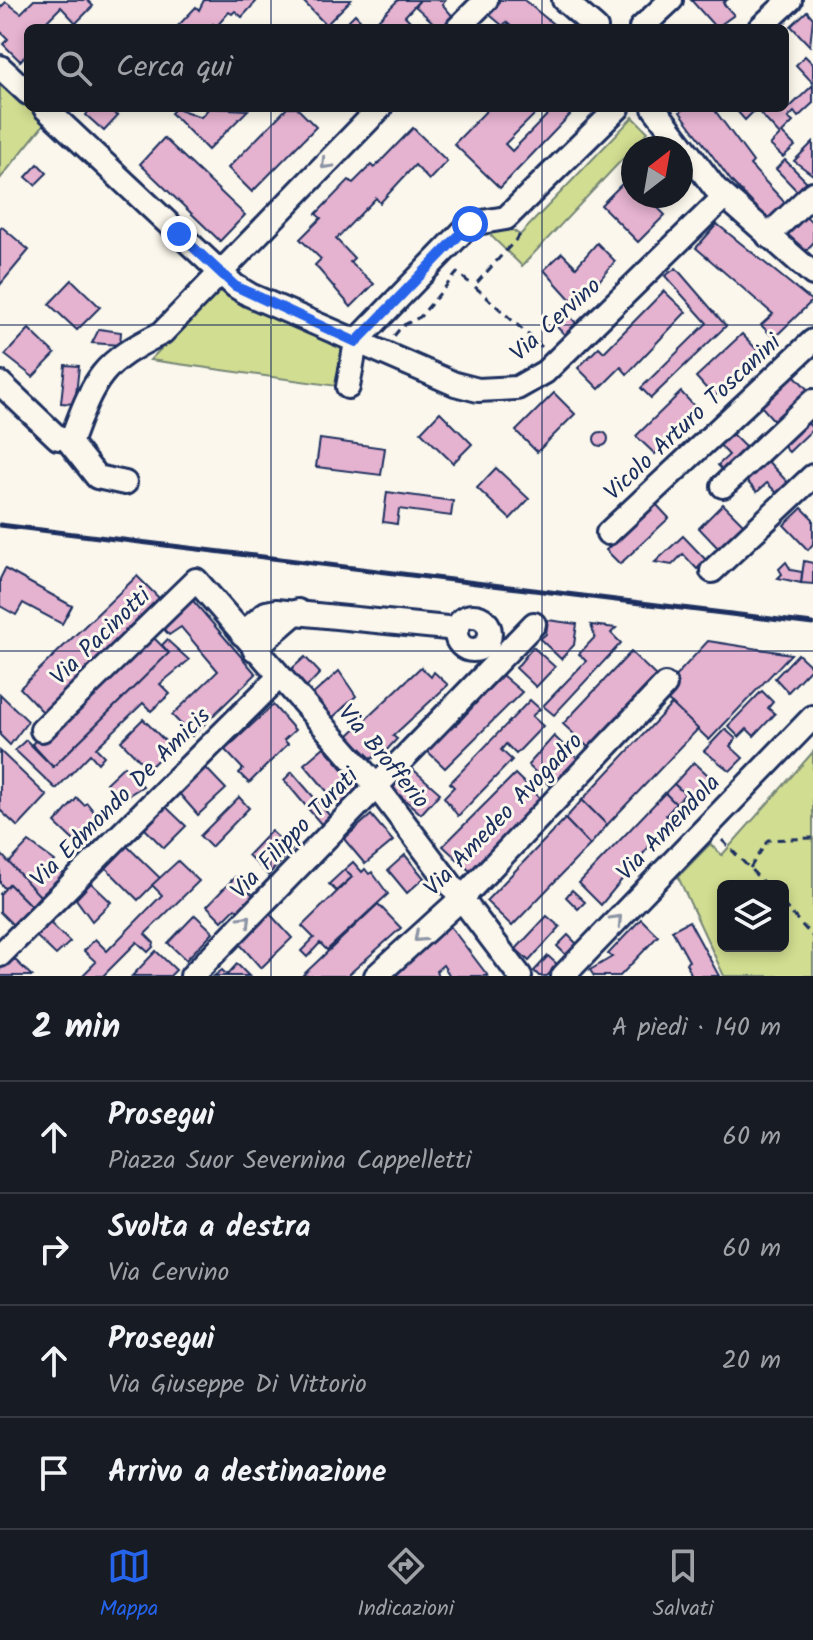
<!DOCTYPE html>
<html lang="it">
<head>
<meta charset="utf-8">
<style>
	:root { --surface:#171b24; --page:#20242c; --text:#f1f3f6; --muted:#9ea1a6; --line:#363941; --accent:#2563eb }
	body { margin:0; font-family:Kalam,sans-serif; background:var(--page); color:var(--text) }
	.controls { position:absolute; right:24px; bottom:24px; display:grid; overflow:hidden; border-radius:12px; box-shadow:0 4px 12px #0003 }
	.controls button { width:72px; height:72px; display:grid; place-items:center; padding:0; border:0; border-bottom:2px solid var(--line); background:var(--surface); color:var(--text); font:40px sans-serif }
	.compass { position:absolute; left:621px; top:136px; width:72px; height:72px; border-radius:50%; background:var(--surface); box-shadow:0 4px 12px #0003; rotate:31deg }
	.stop { position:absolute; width:24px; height:24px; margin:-18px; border:6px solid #2563eb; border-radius:50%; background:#fff }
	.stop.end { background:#2563eb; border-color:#fff; box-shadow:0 2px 8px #0008 }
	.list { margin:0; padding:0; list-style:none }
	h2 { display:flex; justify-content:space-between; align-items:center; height:104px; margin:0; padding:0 32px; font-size:34px }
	h2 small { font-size:26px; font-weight:400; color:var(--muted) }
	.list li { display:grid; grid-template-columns:52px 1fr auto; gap:24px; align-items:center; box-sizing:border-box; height:112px; padding:0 32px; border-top:2px solid var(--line) }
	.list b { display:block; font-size:30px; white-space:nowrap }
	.list p { margin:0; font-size:26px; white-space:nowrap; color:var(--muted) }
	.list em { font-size:26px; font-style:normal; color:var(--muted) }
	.icon { flex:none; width:44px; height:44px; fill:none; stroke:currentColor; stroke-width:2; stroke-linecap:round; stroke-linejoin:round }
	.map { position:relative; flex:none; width:813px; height:976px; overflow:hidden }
	.search { position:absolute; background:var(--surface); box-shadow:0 4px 12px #0003; left:24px; right:24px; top:24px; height:88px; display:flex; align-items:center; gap:20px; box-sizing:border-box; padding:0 28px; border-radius:12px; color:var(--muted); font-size:30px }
	.sheet { height:552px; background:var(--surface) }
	nav { display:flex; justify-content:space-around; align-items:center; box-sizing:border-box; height:112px; border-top:2px solid var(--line); background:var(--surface); font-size:22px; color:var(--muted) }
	nav a { display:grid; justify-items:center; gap:4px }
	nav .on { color:var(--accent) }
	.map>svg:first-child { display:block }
	.green { fill:#d1dd90; stroke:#768677; stroke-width:2; fill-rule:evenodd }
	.building { fill:#e5b2cf; stroke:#1b2f5e; stroke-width:2 }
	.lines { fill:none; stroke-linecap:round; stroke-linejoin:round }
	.minor-casing { stroke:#1b2f5e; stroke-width:28 }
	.path { stroke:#1b2f5e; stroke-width:3; stroke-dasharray:8 6; stroke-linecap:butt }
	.minor { stroke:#fbf7ec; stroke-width:22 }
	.rail { stroke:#1b2f5e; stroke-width:5 }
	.oneway { stroke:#8b93a5 }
	.route { stroke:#2563eb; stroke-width:10 }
	.grid { fill:none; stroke:#1b2f5e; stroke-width:2; stroke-opacity:0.55 }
	.labels { text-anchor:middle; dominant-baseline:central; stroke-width:6; stroke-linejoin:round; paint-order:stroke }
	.street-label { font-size:24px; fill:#1b2f5e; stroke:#fbf7ec }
</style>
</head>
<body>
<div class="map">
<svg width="813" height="976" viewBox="0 0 813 976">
	<rect width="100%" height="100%" fill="#fbf7ec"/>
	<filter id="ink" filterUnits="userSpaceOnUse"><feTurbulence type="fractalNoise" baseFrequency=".0125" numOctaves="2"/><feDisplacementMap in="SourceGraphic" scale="16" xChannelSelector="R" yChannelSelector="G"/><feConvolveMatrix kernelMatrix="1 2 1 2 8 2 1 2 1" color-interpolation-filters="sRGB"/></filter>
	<g filter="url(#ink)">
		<!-- green -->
		<g class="green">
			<path d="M0,82L45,123L0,179Z"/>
			<path d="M633,117L648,132L522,266L482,227H508L520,235Z"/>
			<path d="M219,289L345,345L337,386L150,360Z"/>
			<path d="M813,752V976H724L678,877L710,844L722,855ZM783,886V946H723V886Z"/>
		</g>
		<!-- building -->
		<g class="building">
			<path d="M34,0H87L93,6L76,23L61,7L40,28H28V53L20,61L3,44L8,39L0,31V8L6,2L21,13Z"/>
			<path d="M204,0H253L256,2L242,17L235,11L232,14L229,12L216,27L213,24L210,28H176L196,7L199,10Z"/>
			<path d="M302,0H351L326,25Z"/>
			<path d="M398,0H420L405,16L417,28H400L395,23L390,28H370Z"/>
			<path d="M420,0H445L442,4L455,19L445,28H439L415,6Z"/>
			<path d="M495,0H524L558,28H513L506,22L503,26L485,11Z"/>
			<path d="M691,0H727L723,3L734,15L716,28Z"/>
			<path d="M807,11L813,18L810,46L791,26Z"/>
			<path d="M355,14L368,28H350L346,23Z"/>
			<path d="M805,56L813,64V83L796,65Z"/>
			<path d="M813,85V103L798,117L794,112L788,118L793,122L782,133L795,146L783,157L770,145L780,135L756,109L745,120L736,110L785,108V104L789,108Z"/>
			<path d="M84,108H114L111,111L118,116L104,131L86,115L88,112Z"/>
			<path d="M176,108L201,117L209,108L248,110L208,150L171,113Z"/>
			<path d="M287,108H297L316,127L252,192L228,168Z"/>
			<path d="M489,108H541L505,144L512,151L554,108H563L570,115L500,188L454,144Z"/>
			<path d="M685,108H713L753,162L750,165L787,205L770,221L732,182L680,112Z"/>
			<path d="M413,128L447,161L429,180L415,165L380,203L376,198L336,239L354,258L350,262L374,284L351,307L315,265L321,259L300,239L321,218L316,214L349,180L353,183L371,165L374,168Z"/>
			<path d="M164,138L245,215L220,241L140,164Z"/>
			<path d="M813,142V175L794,161Z"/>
			<path d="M785,160L809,184L799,193L776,169Z"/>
			<path d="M38,164L47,173L35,185L26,177Z"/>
			<path d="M628,178L633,183V196H646L665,215L638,242L601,205Z"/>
			<path d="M801,212L813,223V243L805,252L781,231Z"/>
			<path d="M717,224L812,301L774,338L761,325L773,314L696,248Z"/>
			<path d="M2,227L29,250L0,285V229Z"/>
			<path d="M597,243L615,261L599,281L594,276L571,300L544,270L562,253L576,267Z"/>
			<path d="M676,268L726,326L651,398L641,388L707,323L665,276Z"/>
			<path d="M72,280L100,307L77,330L49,304Z"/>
			<path d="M664,291L686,312L627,374L621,367L599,389L578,368L599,347L604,352Z"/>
			<path d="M568,314L576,323L565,335L556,326Z"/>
			<path d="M29,329L55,354L33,377L5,355Z"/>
			<path d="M99,329L121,332L120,345L92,343Z"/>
			<path d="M742,334L760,353L714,397L696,377Z"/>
			<path d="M65,365L79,366L75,404L61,403Z"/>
			<path d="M794,375L812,394L778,425L761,406Z"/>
			<path d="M681,392L699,411L655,454L636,436Z"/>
			<path d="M554,393L575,414L537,452L516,431Z"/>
			<path d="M440,412L472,444L453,463L421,432Z"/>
			<path d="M802,416L813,429L789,452L777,440Z"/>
			<path d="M729,431L751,453L728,476L718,465L729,455L717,442Z"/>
			<circle cx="601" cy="439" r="7"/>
			<path d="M320,439L385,448L381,475L316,467Z"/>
			<path d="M763,456L791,486L780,496L767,483L757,492L742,476Z"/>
			<path d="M496,468L529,499L510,519L477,488Z"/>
			<path d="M387,492L453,501L451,516L399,509L397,524L383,522Z"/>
			<path d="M655,503L669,518L620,564L606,550Z"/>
			<path d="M723,504L744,525L719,549L699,528Z"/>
			<path d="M802,508L813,519V544L808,550L784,525Z"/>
			<path d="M683,536L706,560L697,569L683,554L672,565L655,562Z"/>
			<path d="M804,561L813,563V584L801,583Z"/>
			<path d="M786,562L791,570L802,572L801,583L778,578L782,574L779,569Z"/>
			<path d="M5,569L72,606L62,624L23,603L16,615L0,606V579Z"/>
			<path d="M137,576L159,598L43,712L20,688Z"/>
			<path d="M189,596L256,674L192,736L172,715L218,671L181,627L169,635L161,626Z"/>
			<path d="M548,620L577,624L574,645L561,659L540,639L546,634Z"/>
			<path d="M591,625L616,628L611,633L621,643L554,715L543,706L586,661L579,654L595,637Z"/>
			<path d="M147,631L169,653L53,767L32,744Z"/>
			<path d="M167,640L189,660L160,684L170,694L151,711L143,703L96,748L104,756L98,763L90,754L56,789L15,750L26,740L53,767L169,653L162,645Z"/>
			<path d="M708,641L791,654L709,740L660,693Z"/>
			<path d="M533,647L555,667L536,687L516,668Z"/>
			<path d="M631,652L656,676L589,748L563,724Z"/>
			<path d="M798,654L812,667L788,692L775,678Z"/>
			<path d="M305,657L320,673L303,691L287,673Z"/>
			<path d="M421,667L431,677L434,672L448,685L393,736L397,739L383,754L380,751L372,759L348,736Z"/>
			<path d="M339,671L356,696L330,720L310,697Z"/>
			<path d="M502,675L522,692L445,768L423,747L450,718L456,725Z"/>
			<path d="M762,691L773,702L768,708L775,714L754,736L747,729L739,737L728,726Z"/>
			<path d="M0,694L28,721L10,745L0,735Z"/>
			<path d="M530,700L540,709L532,716L543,726L516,754L506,744L501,750L512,760L458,816L444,797L454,787L450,783Z"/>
			<path d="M672,704L698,729L607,825L582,800Z"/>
			<path d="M273,705L295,730L284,740L288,744L249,783L239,773L243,769L225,750Z"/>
			<path d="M143,719L171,747L148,769L121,741Z"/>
			<path d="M725,729L736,739L730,746L743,758L730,771L704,751Z"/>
			<path d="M554,736L578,759L552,788L528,765Z"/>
			<path d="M324,747L362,791L342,809L304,764Z"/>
			<path d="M0,751L47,796L18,827L0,810Z"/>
			<path d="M694,762L710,777L693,801L674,784Z"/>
			<path d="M407,764L440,793L421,814L388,785Z"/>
			<path d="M124,766L143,786L121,800L106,783Z"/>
			<path d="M204,766L226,789L198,815L177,791Z"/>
			<path d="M292,772L330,816L321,824L284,780Z"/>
			<path d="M515,774L541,799L472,873L443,846Z"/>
			<path d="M674,784L685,794L676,804L665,793Z"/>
			<path d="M665,793L676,804L666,815L671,820L601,905L579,883Z"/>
			<path d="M239,797L249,808L211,847L200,836Z"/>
			<path d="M77,798L84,805L87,803L103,823L89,836L74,841L55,823Z"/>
			<path d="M582,800L607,825L590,845L565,819Z"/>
			<path d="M162,803L186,826L164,848L141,825Z"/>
			<path d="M371,815L393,841L365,864L344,839Z"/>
			<path d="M565,819L590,845L512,926L486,901Z"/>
			<path d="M271,831L292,850L268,875L248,855Z"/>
			<path d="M29,842L55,861L52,864L63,874L40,896L7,865Z"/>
			<path d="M127,846L160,878L138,900L106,868Z"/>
			<path d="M0,853L40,896L31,906L9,884L5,889L0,883Z"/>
			<path d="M405,855L424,878L407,893L388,870Z"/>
			<path d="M178,861L199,881L145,934L154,943L153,947L148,952L137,942L103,976H82L96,962L84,951L95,939L107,951L162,895L152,885Z"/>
			<path d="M353,862L362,872L365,869L369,874L372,872L388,894L327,950L320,943L307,957L301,951L314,938L302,926L352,877L344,870Z"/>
			<path d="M344,870L352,877L336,891L329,884Z"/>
			<path d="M235,877L255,897L240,912L235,908L222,921L207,906Z"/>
			<path d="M91,883L111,902L92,921L76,899Z"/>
			<path d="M9,884L31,906L13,925L0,912V894Z"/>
			<path d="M572,890L585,902L578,909L566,897Z"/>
			<path d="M378,904L401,928L347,976H302Z"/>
			<path d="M269,913L292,938L261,968L238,942Z"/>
			<path d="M195,915L213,932L186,960L168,943Z"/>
			<path d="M547,916L560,927L529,961L516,949Z"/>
			<path d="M641,919L658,936L620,976H594L590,970L612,957L608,954Z"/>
			<path d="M48,921L70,942L56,955L35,935Z"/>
			<path d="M689,921L719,976H692L686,963L689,961L672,930Z"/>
			<path d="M450,926L488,976H450L443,965L436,971L438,976H394Z"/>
			<path d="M568,935L578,945L567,956L557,946Z"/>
			<path d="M156,951L176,970L170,976H132Z"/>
			<path d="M548,956L558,965L547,976H539L534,971Z"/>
			<path d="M12,957L32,976H0V969Z"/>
			<path d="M237,964L249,976H214L222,970L227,975Z"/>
		</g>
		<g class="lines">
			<defs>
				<g id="minor">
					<path d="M564,0L596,28"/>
					<path d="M458,28L486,0"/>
					<path d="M641,28L671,0"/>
					<path d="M760,28L790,0"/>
					<path d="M0,67L28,93"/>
					<path d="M45,108L235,286L250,295L455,384L478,390L517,388L545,372L724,197"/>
					<path d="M654,108L715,188L813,274"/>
					<path d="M768,236L813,193"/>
					<path d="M0,383L58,438H72C94,378 102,362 162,333L380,108"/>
					<path d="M348,387L356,342L470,224L506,218L618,108"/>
					<path d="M66,438L97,477L125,483"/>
					<path d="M723,486L813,401"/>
					<path d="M608,533L813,341"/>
					<path d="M712,571L813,476"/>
					<circle cx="473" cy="633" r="17"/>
					<path d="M242,634L266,613L276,611L457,629"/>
					<path d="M254,649L298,611"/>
					<path d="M42,730L196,580L377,787L520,976"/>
					<path d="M0,955L279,677"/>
					<path d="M192,976L534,624"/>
					<path d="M376,976L463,897L665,685"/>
					<path d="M563,976L813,717"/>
				</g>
			</defs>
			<!-- minor casing -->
			<use href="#minor" class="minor-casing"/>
			<!-- path -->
			<g class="path">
				<path d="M520,235L474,286L542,347"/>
				<path d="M394,336L402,326L420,317L457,273L474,286"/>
				<path d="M722,840L767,886"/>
				<path d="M750,868L768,840L813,838"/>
				<path d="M783,904L813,937"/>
			</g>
			<!-- minor -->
			<use href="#minor" class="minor"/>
			<!-- rail -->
			<path class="rail" d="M0,525L813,624"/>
		</g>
		<!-- one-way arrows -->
		<defs><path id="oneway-chevron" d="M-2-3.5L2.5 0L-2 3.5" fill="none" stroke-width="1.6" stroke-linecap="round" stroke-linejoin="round" transform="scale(2)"/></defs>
		<g class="oneway">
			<use href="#oneway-chevron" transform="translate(326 164) rotate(134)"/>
			<use href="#oneway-chevron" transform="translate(246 920) rotate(-46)"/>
			<use href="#oneway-chevron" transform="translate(617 920) rotate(-46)"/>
			<use href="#oneway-chevron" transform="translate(419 937) rotate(138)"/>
		</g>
	</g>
	<g class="lines" filter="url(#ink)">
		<!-- route -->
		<path class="route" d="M179,234L235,286L356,342L470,224"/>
	</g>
	<!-- grid -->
	<path class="grid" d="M271,0V28M542,0V28M271,108V976M542,108V976M0,325H813M0,651H813"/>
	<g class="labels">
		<!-- street labels -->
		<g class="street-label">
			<text transform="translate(556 320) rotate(-42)">Via Cervino</text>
			<text transform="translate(693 418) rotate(-43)">Vicolo Arturo Toscanini</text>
			<text transform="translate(101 637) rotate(-44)">Via Pacinotti</text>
			<text transform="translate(383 757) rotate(50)">Via Brofferio</text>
			<text transform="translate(121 798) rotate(-45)">Via Edmondo De Amicis</text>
			<text transform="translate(504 815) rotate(-46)">Via Amedeo Avogadro</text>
			<text transform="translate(669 828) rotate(-46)">Via Amendola</text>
			<text transform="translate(295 834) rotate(-46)">Via Filippo Turati</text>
		</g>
	</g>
</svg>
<div class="controls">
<button><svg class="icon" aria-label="layers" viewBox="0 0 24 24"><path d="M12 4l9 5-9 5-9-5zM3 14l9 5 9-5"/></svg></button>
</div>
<svg class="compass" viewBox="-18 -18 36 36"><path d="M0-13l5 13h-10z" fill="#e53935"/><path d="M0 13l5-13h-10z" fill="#9ea1a6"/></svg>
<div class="stop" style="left:470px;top:224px"></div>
<div class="stop end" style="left:179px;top:234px"></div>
<div class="search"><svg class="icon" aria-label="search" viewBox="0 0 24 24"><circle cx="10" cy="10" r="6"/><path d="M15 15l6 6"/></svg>Cerca qui</div>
</div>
<section class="sheet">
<h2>2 min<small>A piedi · 140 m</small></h2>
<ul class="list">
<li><svg class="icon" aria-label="ahead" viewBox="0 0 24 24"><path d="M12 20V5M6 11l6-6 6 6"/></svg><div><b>Prosegui</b><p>Piazza Suor Severnina Cappelletti</p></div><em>60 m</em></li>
<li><svg class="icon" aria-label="right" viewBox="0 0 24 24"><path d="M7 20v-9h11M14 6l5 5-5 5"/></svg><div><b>Svolta a destra</b><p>Via Cervino</p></div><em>60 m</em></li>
<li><svg class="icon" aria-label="ahead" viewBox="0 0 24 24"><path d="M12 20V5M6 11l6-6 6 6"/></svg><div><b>Prosegui</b><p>Via Giuseppe Di Vittorio</p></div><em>20 m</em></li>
<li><svg class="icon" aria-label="arrive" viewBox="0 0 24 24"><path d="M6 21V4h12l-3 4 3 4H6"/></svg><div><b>Arrivo a destinazione</b></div></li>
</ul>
</section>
<nav>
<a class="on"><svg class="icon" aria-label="map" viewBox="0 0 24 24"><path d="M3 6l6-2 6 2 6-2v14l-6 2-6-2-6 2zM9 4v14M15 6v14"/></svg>Mappa</a>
<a><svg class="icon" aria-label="directions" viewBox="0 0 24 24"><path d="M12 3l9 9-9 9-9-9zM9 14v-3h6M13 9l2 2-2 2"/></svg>Indicazioni</a>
<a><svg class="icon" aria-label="saved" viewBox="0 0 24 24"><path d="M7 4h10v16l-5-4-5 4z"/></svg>Salvati</a>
</nav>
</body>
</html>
